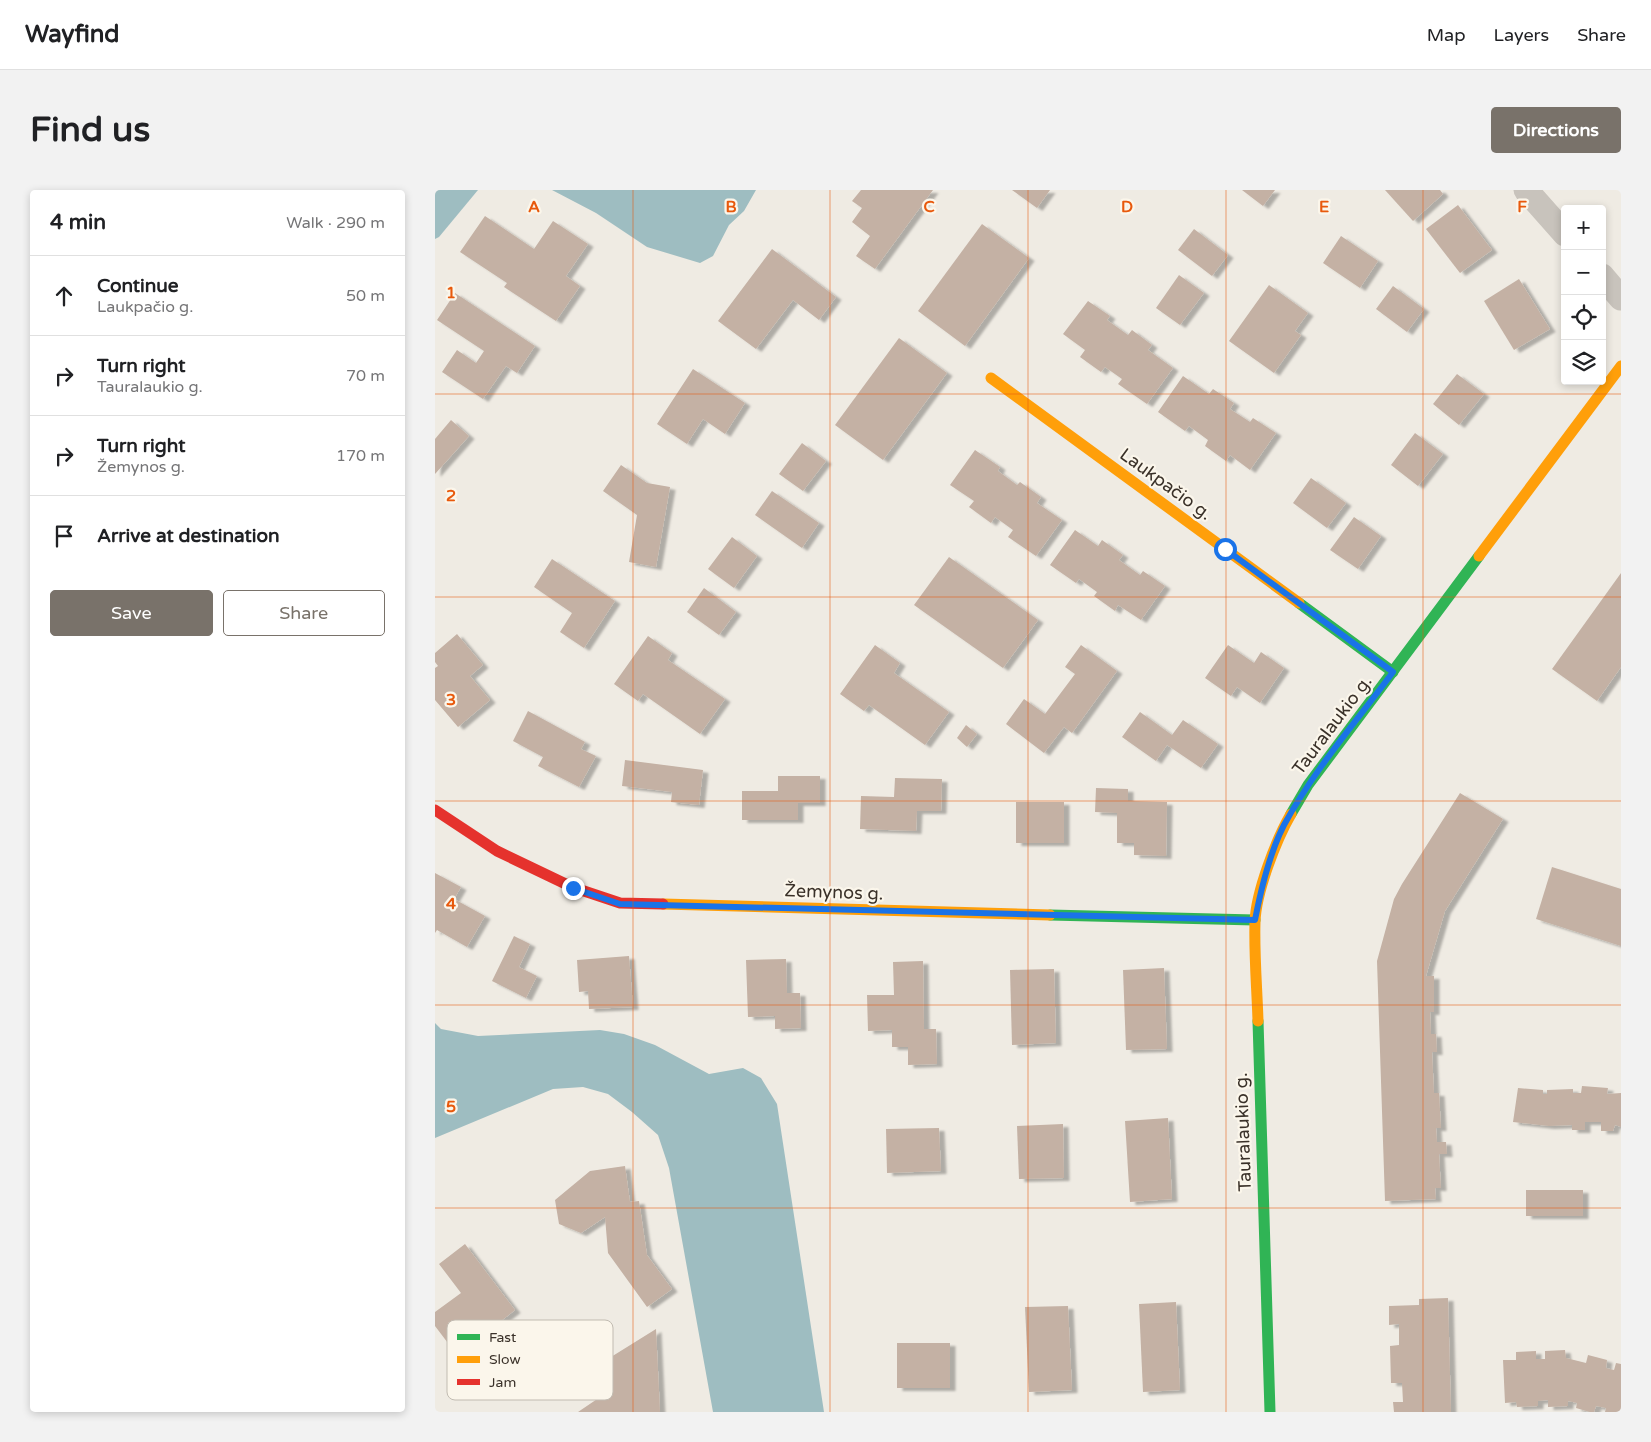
<!DOCTYPE html>
<html lang="en">
<head>
<meta charset="utf-8">
<style>
	:root { --surface:#fff; --page:#f2f2f2; --text:#202124; --muted:#757577; --line:#e0e0e0; --accent:#79726a }
	body { margin:0; font-family:"Varela Round",sans-serif; background:var(--page); color:var(--text) }
	.controls { position:absolute; right:15px; top:15px; display:grid; overflow:hidden; border-radius:5px; box-shadow:0 2px 8px #0003 }
	.controls button { width:45px; height:45px; display:grid; place-items:center; padding:0; border:0; border-bottom:1px solid var(--line); background:var(--surface); color:var(--text); font:25px sans-serif }
	.stop { position:absolute; width:15px; height:15px; margin:-11px; border:4px solid #1a73e8; border-radius:50%; background:#fff }
	.stop.end { background:#1a73e8; border-color:#fff; box-shadow:0 1px 5px #0008 }
	.list { margin:0; padding:0; list-style:none }
	h2 { display:flex; justify-content:space-between; align-items:center; height:65px; margin:0; padding:0 20px; font-size:21px }
	h2 small { font-size:16px; font-weight:400; color:var(--muted) }
	.list li { display:grid; grid-template-columns:32px 1fr auto; gap:15px; align-items:center; box-sizing:border-box; height:80px; padding:0 20px; border-top:1px solid var(--line) }
	.list b { display:block; font-size:19px; white-space:nowrap }
	.list p { margin:0; font-size:16px; white-space:nowrap; color:var(--muted) }
	.list em { font-size:16px; font-style:normal; color:var(--muted) }
	.actions { display:flex; gap:10px; padding:15px 20px }
	.actions a { flex:1; padding:11px 0; border:1px solid var(--accent); border-radius:5px; text-align:center; font-size:18px; color:var(--accent) }
	.actions .main { background:var(--accent); color:#fff }
	.icon { flex:none; width:28px; height:28px; fill:none; stroke:currentColor; stroke-width:2; stroke-linecap:round; stroke-linejoin:round }
	.map { position:relative; flex:none; width:1186px; height:1222px; overflow:hidden; border-radius:5px }
	header { display:flex; align-items:center; gap:30px; box-sizing:border-box; height:70px; padding:0 25px; background:var(--surface); border-bottom:1px solid var(--line) }
	header strong { font-size:24px }
	nav { display:flex; gap:28px; margin-inline-start:auto; font-size:18px }
	.intro { display:flex; align-items:center; justify-content:space-between; box-sizing:border-box; height:120px; padding:0 30px }
	h1 { margin:0; font-size:35px }
	.button { padding:12px 22px; border-radius:5px; background:var(--accent); color:#fff; font-size:18px; font-weight:700 }
	main { display:flex; gap:30px; padding:0 30px }
	aside { flex:1; background:var(--surface); border-radius:5px; box-shadow:0 2px 8px #0003 }
	.map>svg:first-child { display:block }
	.water { fill:#9ebdc1 }
	.building { fill:#c4b1a4; filter:url(#shadow) }
	.lines { fill:none; stroke-linecap:round; stroke-linejoin:round }
	.street { stroke:#c8c3bc; stroke-width:25 }
	.fast { stroke:#30b455; stroke-width:11 }
	.slow { stroke:#ff9f0a; stroke-width:11 }
	.jam { stroke:#e5322d; stroke-width:11 }
	.route { stroke:#1a73e8; stroke-width:6 }
	.grid { fill:none; stroke:#e8590c; stroke-width:1; stroke-opacity:0.55 }
	.labels { text-anchor:middle; dominant-baseline:central; stroke-width:4.5; stroke-linejoin:round; paint-order:stroke }
	.street-label { font-size:18px; fill:#3a3129; stroke:#fbf6eb }
	.key { fill:#fbf6eb; stroke:#c1bbb1; stroke-width:1 }
	.key-label { font-size:14px; fill:#3a3129 }
	.grid-label { font-size:16px; text-anchor:middle; font-weight:bold; fill:#e8590c; stroke:#fbf6eb; stroke-width:4.5; stroke-linejoin:round; paint-order:stroke }
</style>
</head>
<body>
<header>
<strong>Wayfind</strong>
<nav><a>Map</a><a>Layers</a><a>Share</a></nav>
</header>
<div class="intro"><h1>Find us</h1><a class="button">Directions</a></div>
<main>
<aside>
<h2>4 min<small>Walk · 290 m</small></h2>
<ul class="list">
<li><svg class="icon" aria-label="ahead" viewBox="0 0 24 24"><path d="M12 20V5M6 11l6-6 6 6"/></svg><div><b>Continue</b><p>Laukpačio g.</p></div><em>50 m</em></li>
<li><svg class="icon" aria-label="right" viewBox="0 0 24 24"><path d="M7 20v-9h11M14 6l5 5-5 5"/></svg><div><b>Turn right</b><p>Tauralaukio g.</p></div><em>70 m</em></li>
<li><svg class="icon" aria-label="right" viewBox="0 0 24 24"><path d="M7 20v-9h11M14 6l5 5-5 5"/></svg><div><b>Turn right</b><p>Žemynos g.</p></div><em>170 m</em></li>
<li><svg class="icon" aria-label="arrive" viewBox="0 0 24 24"><path d="M6 21V4h12l-3 4 3 4H6"/></svg><div><b>Arrive at destination</b></div></li>
</ul>
<div class="actions"><a class="main">Save</a><a>Share</a></div>
</aside>
<div class="map">
<svg width="1186" height="1222" viewBox="0 0 1186 1222">
	<defs>
		<filter id="shadow"><feDropShadow dx="5.5" dy="3" stdDeviation="1" flood-color="#0004"/></filter>
	</defs>
	<rect width="100%" height="100%" fill="#efebe3"/>
	<!-- water -->
	<g class="water">
		<path d="M0,0H43L4,47L0,49Z"/>
		<path d="M117,0H321L309,21L294,35L278,66L265,73L212,57L161,23Z"/>
		<path d="M0,833L6,839L43,846L165,840L189,844L220,855L274,884L308,878L326,888L342,914L389,1222H278L234,978L223,945L197,922L173,904L148,897L118,899L0,948Z"/>
	</g>
	<!-- building -->
	<g class="building">
		<path d="M426,0H498L440,79L421,66L435,46L417,32L427,18L417,11Z"/>
		<path d="M577,0H615L602,18Z"/>
		<path d="M807,0H840L828,16Z"/>
		<path d="M950,0H1005L1008,4L978,31Z"/>
		<path d="M1023,15L1057,60L1025,83L991,39Z"/>
		<path d="M50,26L99,59L118,31L153,54L131,86L145,96L121,131L69,97L72,93L25,62Z"/>
		<path d="M547,34L594,68L530,156L483,121Z"/>
		<path d="M759,39L793,65L777,86L743,60Z"/>
		<path d="M906,46L943,71L925,98L888,73Z"/>
		<path d="M337,59L401,107L384,130L358,110L321,159L283,131Z"/>
		<path d="M744,85L769,103L745,135L721,118Z"/>
		<path d="M1084,89L1115,139L1079,160L1049,111Z"/>
		<path d="M834,95L873,123L860,141L866,145L839,183L794,151Z"/>
		<path d="M958,96L989,119L972,142L941,119Z"/>
		<path d="M20,103L100,156L82,183L71,176L48,209L7,182L22,160L41,173L49,161L2,130Z"/>
		<path d="M653,111L675,126L672,130L693,145L697,140L717,155L713,160L738,178L712,214L683,194L687,189L670,177L666,182L645,167L650,160L628,144Z"/>
		<path d="M464,148L512,183L448,270L400,235Z"/>
		<path d="M258,179L310,213L290,244L268,229L252,254L222,234Z"/>
		<path d="M1022,184L1049,204L1024,235L998,214Z"/>
		<path d="M748,186L774,204L778,199L799,213L795,219L815,232L818,228L841,243L815,280L795,265L791,271L770,256L773,250L754,236L750,241L723,222Z"/>
		<path d="M16,230L34,246L0,284V249Z"/>
		<path d="M980,243L1008,264L983,296L956,275Z"/>
		<path d="M367,253L391,271L368,301L344,284Z"/>
		<path d="M540,260L565,277L563,281L582,295L585,292L606,307L602,313L627,330L601,366L573,347L578,340L560,327L556,333L534,317L539,311L515,295Z"/>
		<path d="M186,275L212,293L235,297L221,377L194,372L202,325L168,301Z"/>
		<path d="M876,288L911,313L892,338L858,313Z"/>
		<path d="M337,301L384,333L367,358L320,325Z"/>
		<path d="M919,327L946,346L923,379L895,360Z"/>
		<path d="M640,340L663,356L667,350L688,365L684,370L705,385L708,381L730,396L706,430L683,415L680,421L659,406L662,402L644,389L641,393L615,375Z"/>
		<path d="M297,347L322,366L299,398L273,379Z"/>
		<path d="M514,367L603,430L568,478L479,415Z"/>
		<path d="M117,369L180,411L149,458L125,442L137,423L99,397Z"/>
		<path d="M1186,383V477L1162,511L1117,479Z"/>
		<path d="M269,398L301,422L284,445L252,422Z"/>
		<path d="M22,444L48,475L35,486L55,510L23,537L0,510V478L3,476L0,472V463Z"/>
		<path d="M213,446L237,463L233,470L290,509L265,544L208,504L203,511L179,494Z"/>
		<path d="M440,455L465,473L459,483L514,522L490,555L434,515L429,521L405,504Z"/>
		<path d="M646,455L682,481L637,543L629,537L609,563L571,534L589,509L610,524L640,484L630,477Z"/>
		<path d="M793,455L819,473L826,462L849,478L825,513L802,497L796,506L770,488Z"/>
		<path d="M93,521L150,552L146,559L161,566L144,597L103,576L108,567L78,551Z"/>
		<path d="M705,522L737,545L748,530L783,554L766,578L732,555L721,571L687,547Z"/>
		<path d="M531,535L542,544L532,557L522,548Z"/>
		<path d="M190,570L268,580L264,615L236,612L237,602L187,596Z"/>
		<path d="M343,586H385V613H363V630H307V601H343Z"/>
		<path d="M460,588L507,589L506,621H482L481,641L425,639L426,606L459,607Z"/>
		<path d="M661,598L693,599V611L732,612L731,666L699,665V653H682V623L660,622Z"/>
		<path d="M1025,603L1068,629L1010,721L991,786H999V822H995L996,844H1001L1002,862H997L999,903H1004L1006,938H1001L1002,952H1011L1012,964H1004L1006,998H1000L1001,1009L950,1011L942,771L959,709L967,694Z"/>
		<rect x="581" y="612" width="48" height="41"/>
		<path d="M1117,677L1186,699V756L1101,729Z"/>
		<path d="M0,683L26,697L19,709L50,726L32,757L2,740L0,743Z"/>
		<path d="M79,746L95,754L84,777L102,786L91,808L57,791Z"/>
		<path d="M194,766L198,817L154,819L153,801L144,802L142,770Z"/>
		<path d="M351,769L352,803H365L366,838L340,839V826L313,827L311,770Z"/>
		<path d="M488,771L489,839H501L502,874L473,875V857H457V840L433,841L432,805H459L458,772Z"/>
		<path d="M729,778L732,859L691,860L688,780Z"/>
		<path d="M619,779L621,853L577,855L575,780Z"/>
		<path d="M1147,896L1173,898L1172,904L1186,903V937L1180,935L1178,941H1166V932H1150V940H1137V935L1114,936L1078,932L1083,898L1108,900V904H1112V900L1138,899V903H1146Z"/>
		<path d="M733,928L737,1009L695,1012L690,931Z"/>
		<path d="M628,934L629,988L584,989L582,936Z"/>
		<path d="M504,938L506,981L452,983L451,939Z"/>
		<path d="M190,976L195,1012L204,1011L212,1065L237,1099L212,1117L173,1063L170,1027L146,1043L124,1034L120,1010L155,981Z"/>
		<rect x="1091" y="1000" width="57" height="26"/>
		<path d="M30,1054L80,1120L22,1165L0,1136V1122L26,1103L4,1074Z"/>
		<path d="M1013,1108L1016,1222H959L958,1212H968L967,1193H956L955,1156L964,1155V1134L954,1135V1116L984,1115V1109Z"/>
		<path d="M741,1112L745,1200L708,1202L704,1114Z"/>
		<path d="M633,1116L637,1200L594,1202L590,1117Z"/>
		<path d="M221,1139L225,1222H143L177,1199L176,1167Z"/>
		<rect x="462" y="1153" width="53" height="45"/>
		<path d="M1130,1160L1131,1168L1151,1173L1153,1165L1172,1170L1171,1178L1179,1180L1181,1173L1186,1174V1222H1170L1171,1218L1161,1216L1159,1222H1155L1141,1218L1142,1213L1133,1211V1216L1113,1217V1210L1103,1211V1216L1082,1217L1081,1212L1070,1213L1068,1170H1081V1162L1101,1161V1169H1110V1161Z"/>
	</g>
	<g class="lines">
		<!-- street -->
		<g class="street">
			<path d="M1091,0L1130,44"/>
			<path d="M1167,86L1186,108"/>
		</g>
		<!-- fast -->
		<g class="fast">
			<path d="M864,413L958,482"/>
			<path d="M856,624L873,595L1044,366"/>
			<path d="M615,725L820,730"/>
			<path d="M823,831L835,1222"/>
		</g>
		<!-- slow -->
		<g class="slow">
			<path d="M556,188L864,413"/>
			<path d="M1044,366L1186,176"/>
			<path d="M228,714L615,725"/>
			<path d="M823,831C822,798 819,765 820,732C821,702 841,650 856,624"/>
		</g>
		<!-- jam -->
		<path class="jam" d="M0,620L62,661L137,697L185,713L228,714"/>
	</g>
	<g class="lines">
		<!-- route -->
		<path class="route" d="M138,698L185,714L820,730C826,699 834,664 849,635C879,580 921,532 958,482L790,359"/>
	</g>
	<!-- grid -->
	<path class="grid" d="M198,0V1222M395,0V1222M593,0V1222M791,0V1222M988,0V1222M0,204H1186M0,407H1186M0,611H1186M0,815H1186M0,1018H1186"/>
	<g class="labels">
		<!-- street labels -->
		<g class="street-label">
			<text transform="translate(731 294) rotate(36)">Laukpačio g.</text>
			<text transform="translate(897 535) rotate(-53)">Tauralaukio g.</text>
			<text transform="translate(399 702) rotate(2)">Žemynos g.</text>
			<text transform="translate(808 942) rotate(-92)">Tauralaukio g.</text>
		</g>
	</g>
	<!-- legend -->
	<rect x="12" y="1130" width="166" height="80" rx="8" class="key"/>
	<rect x="22" y="1144" width="23" height="6" fill="#30b455"/>
	<rect x="22" y="1166" width="23" height="7" fill="#ff9f0a"/>
	<rect x="22" y="1189" width="23" height="6" fill="#e5322d"/>
	<g class="key-label">
		<text x="54" y="1152">Fast</text>
		<text x="54" y="1174">Slow</text>
		<text x="54" y="1197">Jam</text>
	</g>
	<g class="grid-label">
		<text x="99" y="22">A</text>
		<text x="296" y="22">B</text>
		<text x="494" y="22">C</text>
		<text x="692" y="22">D</text>
		<text x="889" y="22">E</text>
		<text x="1087" y="22">F</text>
		<text x="16" y="108">1</text>
		<text x="16" y="311">2</text>
		<text x="16" y="515">3</text>
		<text x="16" y="719">4</text>
		<text x="16" y="922">5</text>
	</g>
</svg>
<div class="controls">
<button>+</button>
<button>−</button>
<button><svg class="icon" aria-label="locate" viewBox="0 0 24 24"><circle cx="12" cy="12" r="6"/><path d="M12 2v4M12 18v4M2 12h4M18 12h4"/></svg></button>
<button><svg class="icon" aria-label="layers" viewBox="0 0 24 24"><path d="M12 4l9 5-9 5-9-5zM3 14l9 5 9-5"/></svg></button>
</div>
<div class="stop" style="left:790px;top:359px"></div>
<div class="stop end" style="left:138px;top:698px"></div>
</div>
</main>
</body>
</html>
